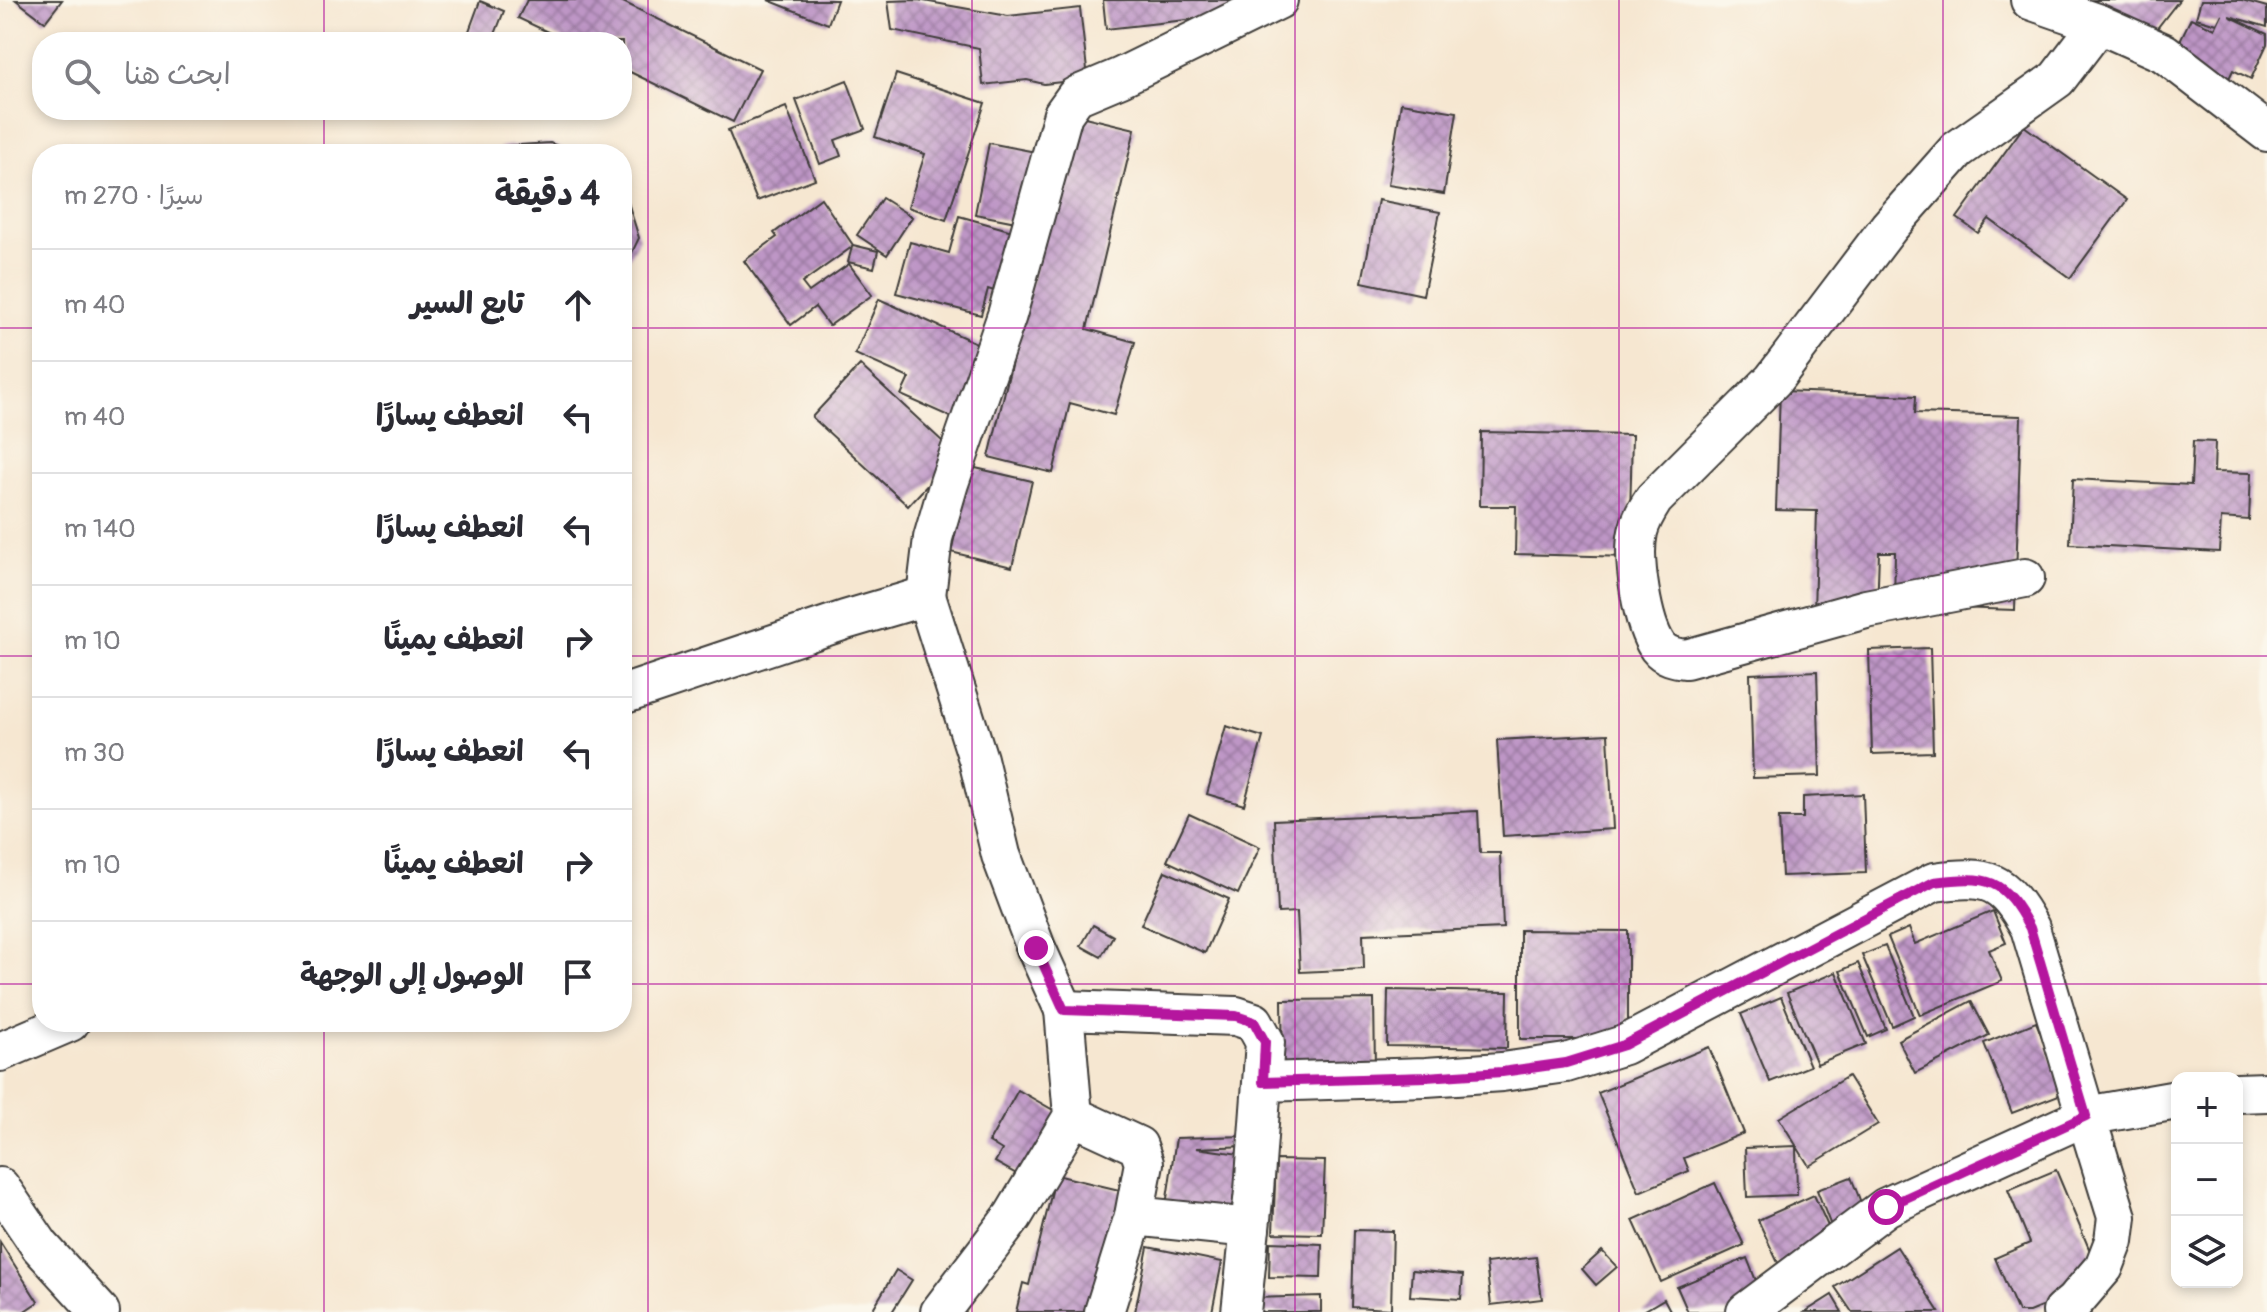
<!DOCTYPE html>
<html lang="ar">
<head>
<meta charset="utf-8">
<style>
	:root { --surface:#fff; --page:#f2f2f3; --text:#2b2b33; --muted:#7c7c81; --line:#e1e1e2 }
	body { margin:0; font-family:Pangolin,"Playpen Sans Arabic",sans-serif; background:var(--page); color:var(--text); direction:rtl }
	.controls { position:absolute; right:24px; bottom:24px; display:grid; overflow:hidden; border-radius:16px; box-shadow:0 4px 12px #0003 }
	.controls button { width:72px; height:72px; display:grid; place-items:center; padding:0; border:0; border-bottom:2px solid var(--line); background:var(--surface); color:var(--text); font:40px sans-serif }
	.stop { position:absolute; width:24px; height:24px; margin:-18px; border:6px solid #b5179e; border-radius:50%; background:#fff }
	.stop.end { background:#b5179e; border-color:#fff; box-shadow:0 2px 8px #0008 }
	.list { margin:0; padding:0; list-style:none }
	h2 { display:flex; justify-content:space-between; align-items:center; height:104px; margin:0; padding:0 32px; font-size:34px }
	h2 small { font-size:26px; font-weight:400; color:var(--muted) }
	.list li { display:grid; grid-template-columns:52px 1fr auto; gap:24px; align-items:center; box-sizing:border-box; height:112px; padding:0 32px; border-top:2px solid var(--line) }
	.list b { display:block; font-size:30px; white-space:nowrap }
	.list em { font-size:26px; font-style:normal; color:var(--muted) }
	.icon { flex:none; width:44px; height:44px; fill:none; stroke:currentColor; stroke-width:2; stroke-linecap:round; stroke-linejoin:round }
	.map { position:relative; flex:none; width:2267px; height:1312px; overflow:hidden; direction:ltr }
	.search { position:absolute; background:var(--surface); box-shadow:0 4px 12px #0003; left:32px; top:32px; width:600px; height:88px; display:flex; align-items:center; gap:20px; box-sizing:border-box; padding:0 28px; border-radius:32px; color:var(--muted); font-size:30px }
	.panel { position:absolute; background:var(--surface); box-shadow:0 4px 12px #0003; left:32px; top:144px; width:600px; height:888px; border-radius:32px; direction:rtl }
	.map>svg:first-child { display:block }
	.building { fill:url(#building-cross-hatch) }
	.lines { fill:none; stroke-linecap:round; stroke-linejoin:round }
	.minor-casing { stroke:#3d3a37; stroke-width:42 }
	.minor { stroke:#fff; stroke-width:38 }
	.route { stroke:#b5179e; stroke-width:10 }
	.grid { fill:none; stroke:#b5179e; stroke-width:2; stroke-opacity:0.55 }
</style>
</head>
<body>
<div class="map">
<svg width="2267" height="1312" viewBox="0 0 2267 1312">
	<defs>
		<pattern id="building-cross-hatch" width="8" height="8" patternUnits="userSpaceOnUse" patternTransform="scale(2)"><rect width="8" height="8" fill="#be96c6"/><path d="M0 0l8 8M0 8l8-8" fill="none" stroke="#9a7aa0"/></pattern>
	</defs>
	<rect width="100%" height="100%" fill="#fbf7ec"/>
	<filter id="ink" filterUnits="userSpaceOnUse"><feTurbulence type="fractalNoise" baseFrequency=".0125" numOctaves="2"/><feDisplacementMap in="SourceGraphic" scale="16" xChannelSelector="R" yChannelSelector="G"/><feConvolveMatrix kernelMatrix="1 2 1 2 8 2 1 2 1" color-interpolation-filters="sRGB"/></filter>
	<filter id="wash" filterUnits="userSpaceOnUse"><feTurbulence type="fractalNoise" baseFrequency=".006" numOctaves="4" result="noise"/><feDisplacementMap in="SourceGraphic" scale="32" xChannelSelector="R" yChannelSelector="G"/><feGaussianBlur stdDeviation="1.8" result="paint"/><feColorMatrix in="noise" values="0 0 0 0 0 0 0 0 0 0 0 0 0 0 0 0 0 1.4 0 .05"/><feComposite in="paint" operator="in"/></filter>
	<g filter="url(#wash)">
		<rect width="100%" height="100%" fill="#f6e7d1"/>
		<g id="blocks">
			<!-- building -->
			<g class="building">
				<path d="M16,0H62L45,22Z"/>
				<path d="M527,0H619L760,69L733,122L622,68V42H569L518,18Z"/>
				<path d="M768,0H837L828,24Z"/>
				<path d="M918,0L1008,16L1080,8L1088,79L1044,84L1027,80L983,85L979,48L892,30L888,1Z"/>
				<path d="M1103,0H1237L1239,14L1106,29Z"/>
				<path d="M2085,0H2179L2144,45Z"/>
				<path d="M2201,0H2242L2267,7V27L2229,16L2267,34V44L2251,79L2233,70L2223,91L2168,65L2191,18L2215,29L2222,14L2217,24L2196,18Z"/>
				<path d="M480,1L504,11L492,42H465Z"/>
				<path d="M896,74L985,103L946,220L908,207L925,154L875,137Z"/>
				<path d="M847,80L865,129L835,140L841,156L820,164L796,100Z"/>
				<path d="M1401,103L1457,112L1444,194L1388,185Z"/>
				<path d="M786,107L815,179L757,201L728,130Z"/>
				<path d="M1072,114L1135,129L1087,329L1135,342L1114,415L1070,403L1053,473L989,457Z"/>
				<path d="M2024,126L2127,200L2070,278L1989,219L1978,233L1957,218Z"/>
				<path d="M550,143L578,154H486L504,146Z"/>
				<path d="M989,143L1046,154L1016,222L975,214Z"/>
				<path d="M622,183L639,238L622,273Z"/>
				<path d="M821,198L853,245L878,251L874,268L848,262L852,247L802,283L809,292L849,264L872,295L829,326L815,307L791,325L744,261L777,237L774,233Z"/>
				<path d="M882,198L912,217L887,255L857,235Z"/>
				<path d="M1378,200L1440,212L1423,295L1362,282Z"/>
				<path d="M959,216L1016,232L1000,293L988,289L981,315L896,293L910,242L949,253Z"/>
				<path d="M879,299L994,351L962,422L901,395L909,378L855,354Z"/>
				<path d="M860,365L956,454L908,506L812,417Z"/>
				<path d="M1780,391L1916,396L1915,413L2021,416L2015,610L1894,606L1895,552H1879L1877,613L1814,611L1817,511L1776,510Z"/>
				<path d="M1481,432L1632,435L1629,557L1515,554L1516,506H1480Z"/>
				<path d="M2193,441L2215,442L2214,472L2251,473L2249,520L2221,518L2219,552L2070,544L2073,479L2191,485Z"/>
				<path d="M971,467L1032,481L1012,567L951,552Z"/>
				<path d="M1930,648L1933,752L1872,754L1869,650Z"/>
				<path d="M1817,671L1820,776L1753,778L1750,674Z"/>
				<path d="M1226,726L1263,737L1244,805L1207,794Z"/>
				<path d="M1608,734L1613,829L1503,836L1497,740Z"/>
				<path d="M1863,794L1866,873L1782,876L1779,818H1803V797Z"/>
				<path d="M1478,811L1480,853H1500L1503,928L1363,934L1364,969L1300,972L1297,912L1278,913L1274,820Z"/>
				<path d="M1189,814L1260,847L1238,894L1167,861Z"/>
				<path d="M1165,871L1229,899L1205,953L1141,925Z"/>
				<path d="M1993,911L2006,943L1989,950L2002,981L1920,1015L1888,937L1909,928L1915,944Z"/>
				<path d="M1093,925L1113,936L1101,957L1081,946Z"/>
				<path d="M1520,930L1628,931V1039H1520Z"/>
				<path d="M1885,946L1914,1016L1892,1026L1862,955Z"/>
				<path d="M1858,963L1886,1029L1868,1037L1840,971Z"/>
				<path d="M1836,972L1866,1044L1817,1064L1787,993Z"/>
				<path d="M1388,990L1508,992L1507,1048L1387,1046Z"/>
				<path d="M1781,997L1810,1066L1770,1082L1741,1014Z"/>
				<path d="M1374,999L1375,1068L1283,1069L1282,1000Z"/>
				<path d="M1971,1001L1989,1035L1915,1073L1898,1040Z"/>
				<path d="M2036,1022L2064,1093L2012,1113L1984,1043Z"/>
				<path d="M1709,1047L1744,1133L1684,1158L1689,1171L1639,1192L1598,1093Z"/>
				<path d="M1848,1076L1878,1124L1809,1166L1779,1118Z"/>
				<path d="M1018,1090L1067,1118L1031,1182L995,1162L1002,1150L989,1142Z"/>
				<path d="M1247,1136L1248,1146L1196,1148L1240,1154L1230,1221L1165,1212L1176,1138Z"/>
				<path d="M1796,1146L1797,1195L1747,1197L1745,1148Z"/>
				<path d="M1276,1160L1325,1161L1322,1234L1273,1233Z"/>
				<path d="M2056,1170L2103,1282L2029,1312H2018L1995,1258L2030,1243L2008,1190Z"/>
				<path d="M1056,1175L1132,1193L1103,1312H1016L1023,1283L1029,1285Z"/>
				<path d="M1851,1177L1876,1241L1842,1254L1817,1190Z"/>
				<path d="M1715,1183L1744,1245L1661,1282L1633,1220Z"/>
				<path d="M1814,1195L1840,1253L1785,1278L1758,1220Z"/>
				<path d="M1354,1230L1393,1231L1391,1309L1352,1307Z"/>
				<path d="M0,1242L38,1302L23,1312H0Z"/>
				<path d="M1270,1242L1322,1244L1321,1278L1269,1277Z"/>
				<path d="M1148,1247L1222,1262L1212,1312H1135Z"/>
				<path d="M1897,1247L1939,1312H1852L1835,1287Z"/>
				<path d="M1602,1251L1617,1267L1596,1285L1582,1269Z"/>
				<path d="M1536,1257L1542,1299L1491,1305L1486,1263Z"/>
				<path d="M1747,1258L1768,1311L1688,1312L1677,1287Z"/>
				<path d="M896,1270L912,1280L892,1312H871Z"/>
				<path d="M1412,1270L1463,1275L1461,1299L1410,1296Z"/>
				<path d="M1832,1295L1842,1312H1805Z"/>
				<path d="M1321,1296V1312H1252L1251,1298Z"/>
				<path d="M1664,1299L1671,1312H1642Z"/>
			</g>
		</g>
	</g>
	<g filter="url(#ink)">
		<use href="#blocks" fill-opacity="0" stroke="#3d3a37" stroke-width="2"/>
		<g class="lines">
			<defs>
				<g id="minor">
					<path d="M2030,0L2099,24L2164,53L2267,132"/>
					<path d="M2025,578L1866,609L1686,659C1676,658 1665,656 1658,647C1642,624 1632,559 1638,532C1641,519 1647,510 1654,499L1773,380L1889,227L1957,150L2057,79L2099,24"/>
					<path d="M926,596L933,538L949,483L1007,315L1063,114L1076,96L1121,77L1278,0"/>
					<path d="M622,695L845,620L926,596L978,759L1001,855L1036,948L1064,1010"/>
					<path d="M0,1052L70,1022"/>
					<path d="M1263,1082L1426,1077L1502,1072L1566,1063L1624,1045L1934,882C1989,875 2003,879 2030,928L2086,1116L1886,1207L1746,1312"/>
					<path d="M2237,1093L2267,1092"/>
					<path d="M1073,1116L1138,1146L1144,1163L1134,1216L1104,1312"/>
					<path d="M0,1187L40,1246L100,1312"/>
					<path d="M1134,1216L1250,1228"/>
					<path d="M940,1312L1013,1216L1073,1116L1064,1010L1236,1016L1254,1022L1265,1042L1254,1191L1241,1312"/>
					<path d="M2062,1312L2074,1302L2104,1267L2114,1241L2117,1217L2086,1116L2177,1100"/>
				</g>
			</defs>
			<!-- minor casing -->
			<use href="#minor" class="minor-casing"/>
			<!-- minor -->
			<use href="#minor" class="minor"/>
		</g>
	</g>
	<g class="lines" filter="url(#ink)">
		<!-- route -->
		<path class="route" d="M1036,948L1064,1010L1236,1016L1254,1022L1265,1042L1263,1082L1426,1077L1502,1072L1566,1063L1624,1045L1934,882C1989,875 2003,878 2030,928L2086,1116L1886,1207"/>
	</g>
	<!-- grid -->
	<path class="grid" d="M324,0V42M648,0V1312M972,0V1312M1295,0V1312M1619,0V1312M1943,0V1312M324,110V154M0,328H42M622,328H2267M0,656H42M622,656H2267M0,984H42M622,984H2267M324,1022V1312"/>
</svg>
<div class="controls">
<button>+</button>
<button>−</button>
<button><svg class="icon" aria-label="layers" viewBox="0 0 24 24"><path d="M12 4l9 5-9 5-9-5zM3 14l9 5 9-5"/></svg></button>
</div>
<div class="stop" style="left:1886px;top:1207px"></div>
<div class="stop end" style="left:1036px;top:948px"></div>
<div class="search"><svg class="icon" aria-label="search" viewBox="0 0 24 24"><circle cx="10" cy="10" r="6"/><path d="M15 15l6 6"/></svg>ابحث هنا</div>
<section class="panel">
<h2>4 دقيقة<small>سيرًا · 270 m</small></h2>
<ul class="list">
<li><svg class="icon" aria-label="ahead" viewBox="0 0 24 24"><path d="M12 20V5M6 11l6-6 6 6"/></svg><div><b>تابع السير</b></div><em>40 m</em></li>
<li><svg class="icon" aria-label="left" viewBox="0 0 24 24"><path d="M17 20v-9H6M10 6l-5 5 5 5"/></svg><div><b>انعطف يسارًا</b></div><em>40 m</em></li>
<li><svg class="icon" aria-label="left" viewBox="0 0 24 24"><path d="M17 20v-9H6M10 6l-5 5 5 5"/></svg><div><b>انعطف يسارًا</b></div><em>140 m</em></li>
<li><svg class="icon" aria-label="right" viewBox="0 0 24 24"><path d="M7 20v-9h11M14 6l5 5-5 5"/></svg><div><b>انعطف يمينًا</b></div><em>10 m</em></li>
<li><svg class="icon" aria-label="left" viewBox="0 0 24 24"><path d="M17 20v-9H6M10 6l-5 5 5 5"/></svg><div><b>انعطف يسارًا</b></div><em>30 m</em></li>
<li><svg class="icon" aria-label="right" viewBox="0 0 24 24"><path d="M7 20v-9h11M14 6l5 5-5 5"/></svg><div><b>انعطف يمينًا</b></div><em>10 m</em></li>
<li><svg class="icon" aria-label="arrive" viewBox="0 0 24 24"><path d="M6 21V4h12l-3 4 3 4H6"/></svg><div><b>الوصول إلى الوجهة</b></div></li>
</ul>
</section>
</div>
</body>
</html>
